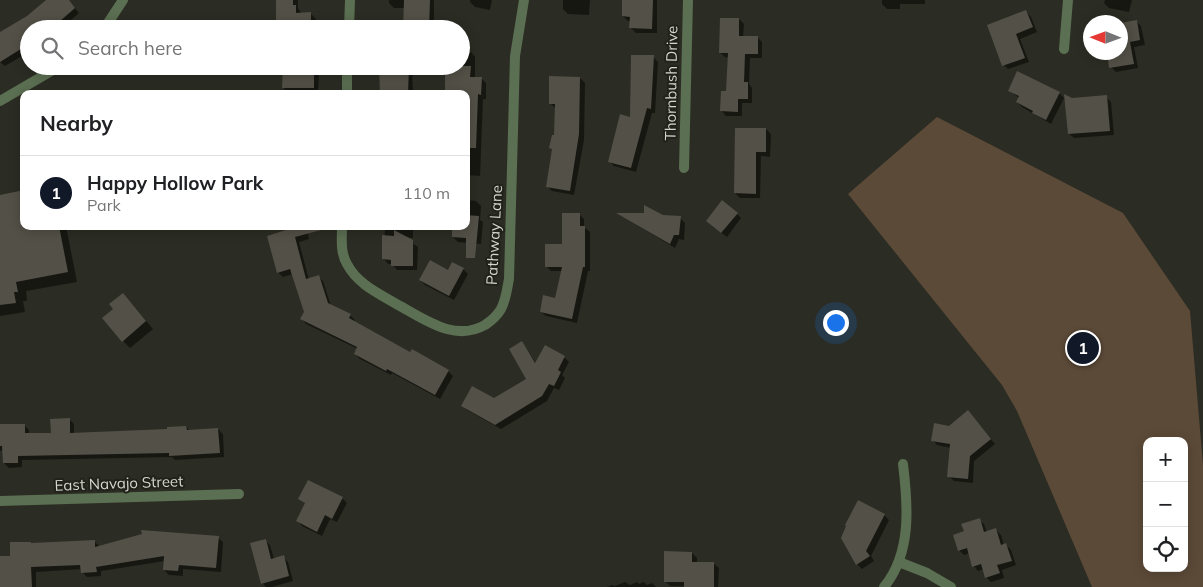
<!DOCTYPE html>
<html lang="en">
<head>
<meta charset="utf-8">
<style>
	:root { --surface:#fff; --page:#f2f2f2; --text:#202124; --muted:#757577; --line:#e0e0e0; --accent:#111827 }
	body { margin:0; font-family:Mulish,sans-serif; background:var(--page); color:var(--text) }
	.controls { position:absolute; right:15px; bottom:15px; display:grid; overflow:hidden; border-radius:10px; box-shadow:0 2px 12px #0003 }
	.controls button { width:45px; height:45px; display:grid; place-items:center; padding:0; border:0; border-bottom:1px solid var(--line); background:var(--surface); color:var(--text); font:25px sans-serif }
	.compass { position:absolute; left:1083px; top:15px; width:45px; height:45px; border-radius:50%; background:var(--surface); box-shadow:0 2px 12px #0003; rotate:271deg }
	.you { position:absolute; left:835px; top:322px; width:18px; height:18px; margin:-12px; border:4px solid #fff; border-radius:50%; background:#1a73e8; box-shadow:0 0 0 8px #1a73e833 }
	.badge { display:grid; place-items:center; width:32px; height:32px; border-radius:50%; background:var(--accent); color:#fff; font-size:16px; font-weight:700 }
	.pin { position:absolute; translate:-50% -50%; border:2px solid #fff; box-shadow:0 1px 5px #0006 }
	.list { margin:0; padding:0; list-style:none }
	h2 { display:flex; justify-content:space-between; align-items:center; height:65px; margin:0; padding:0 20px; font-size:21px }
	h2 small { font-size:16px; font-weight:400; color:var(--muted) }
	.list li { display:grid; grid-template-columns:32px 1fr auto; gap:15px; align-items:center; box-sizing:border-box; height:75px; padding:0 20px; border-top:1px solid var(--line) }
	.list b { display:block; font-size:19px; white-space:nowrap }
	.list p { margin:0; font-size:16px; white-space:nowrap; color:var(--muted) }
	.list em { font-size:16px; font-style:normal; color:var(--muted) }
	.icon { flex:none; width:28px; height:28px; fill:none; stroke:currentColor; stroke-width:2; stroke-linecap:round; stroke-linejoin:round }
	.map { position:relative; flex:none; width:1203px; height:587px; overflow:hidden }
	.search { position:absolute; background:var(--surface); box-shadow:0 2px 12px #0003; left:20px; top:20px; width:450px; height:55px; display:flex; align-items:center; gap:12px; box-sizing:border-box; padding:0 18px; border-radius:28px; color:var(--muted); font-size:19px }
	.panel { position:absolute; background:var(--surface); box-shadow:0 2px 12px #0003; left:20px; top:90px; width:450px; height:140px; border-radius:10px }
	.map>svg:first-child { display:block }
	.green { fill:#5c4a38; fill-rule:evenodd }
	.shadow { fill:#0007 }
	.building { fill:#535047 }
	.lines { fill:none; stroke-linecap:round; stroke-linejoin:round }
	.minor { stroke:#5b6f52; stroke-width:10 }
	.labels { text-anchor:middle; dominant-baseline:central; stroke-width:4; stroke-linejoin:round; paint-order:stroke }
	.street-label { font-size:15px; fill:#d5d6d0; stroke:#21221a }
</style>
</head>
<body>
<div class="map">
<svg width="1203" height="587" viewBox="0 0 1203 587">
	<rect width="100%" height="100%" fill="#2b2c23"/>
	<!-- green -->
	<path class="green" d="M937,117L1123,213L1190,311L1203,465V587H1092L1017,411L1002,385L848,194ZM1147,441H1184V568H1147Z"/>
	<!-- shadow -->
	<g class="shadow">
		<path d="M54,0H68L79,13L61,29H29V52L5,66L0,62V33Z"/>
		<path d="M277,0H298V8L300,11L301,14H311L316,19V29H279L277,26Z"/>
		<path d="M389,0H434V21L439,26V29H404L405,8H394L389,3Z"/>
		<path d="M470,0H492L490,10L475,7L470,2Z"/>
		<path d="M563,0H590L589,15L568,14L563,9Z"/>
		<path d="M631,0H657V33H636L631,28V21H628L623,16Z"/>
		<path d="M882,0H925V4H900V9H887L882,4Z"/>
		<path d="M1105,0H1132L1129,12L1109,8L1104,3Z"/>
		<path d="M1026,12L1031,17L1037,32L1020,39L1029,62L1008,69L1003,64L989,26Z"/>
		<path d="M739,19L744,24L743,37H757L762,42V58H750L749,84L752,88V103H742V116H726L722,111L728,92L729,58L725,57L720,53Z"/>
		<path d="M1137,22L1141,26L1145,45L1134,47L1138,68L1116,72L1111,67L1120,52Z"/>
		<path d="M461,51L471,52L475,57V78H481L486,83V99H483L480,176L466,175V94L446,93L461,66Z"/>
		<path d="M653,57L658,62L655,113H652L636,172L614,166L609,161L631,118Z"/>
		<path d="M283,66L314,67L319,72L318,93L288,94L283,87Z"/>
		<path d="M381,66H412L413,94H382Z"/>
		<path d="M580,78L585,83L584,140L574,195L552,191L547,186L555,137V108L550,103Z"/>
		<path d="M1009,90L1059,93L1064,98L1051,124L1022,107L1017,102L1019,98Z"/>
		<path d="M1106,97L1111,102L1114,135L1074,138L1069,134L1072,100Z"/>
		<path d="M766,129L771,134L770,157L761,156L760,198H740L735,193Z"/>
		<path d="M0,196L24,226H66L77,282L26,291L27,301H23L25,312L0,316Z"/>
		<path d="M466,200L476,201L481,206L480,220L483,222L481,244L458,242L453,237L466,226Z"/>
		<path d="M579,214L584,219V227L590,232V271H588L577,323L546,316L541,312L556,299L562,271H551L546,266L563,245Z"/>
		<path d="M619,214L680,218L685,223L684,240L679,239L675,248Z"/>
		<path d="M737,214L741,218L727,237L712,226Z"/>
		<path d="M306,226L309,239L299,242L309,280L318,277L323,281L331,306L350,315L355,320L354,322L411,354L448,371L453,376L440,399L392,373L391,375L360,359L355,354L358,349L306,324L302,319L305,312L293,274L283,277L278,272L269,236Z"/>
		<path d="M385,226H413V238L404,237L418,247L417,270H397L392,264H388L384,259Z"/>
		<path d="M463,269L468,274L454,300L425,285L420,280Z"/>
		<path d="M130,302L153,329L130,348L123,341L115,309Z"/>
		<path d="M522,343L536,363L545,347L565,358L569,362L562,375L565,378L559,390L554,388L547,401L501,429L467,410L462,405L494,400L528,379Z"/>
		<path d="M972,417L995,444L974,461L973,483L954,481L949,476L951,448L937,445L933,440L949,427Z"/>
		<path d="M69,419L74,424V434L169,431L186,427L190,431L218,429L223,434L224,457L175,460L172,457L22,460V467L9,468L4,463V450L0,451V426L24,425L29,430V435L52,434Z"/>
		<path d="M342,498L347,503L337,522L330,519L322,536L302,526L298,521L306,504L300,499Z"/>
		<path d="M858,502L884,515L889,520L871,556L874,561L862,569L857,564Z"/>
		<path d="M979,520L984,524L987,533L996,530L1001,535L1004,546L1006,545L1011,550L1016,565L1002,570L1004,578L991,582L986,577L984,569L978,571L974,566L970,553L964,555L959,550L965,532Z"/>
		<path d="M218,538L223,542L221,572L183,569V576L169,575L164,570L165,561L101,571V576L87,577L82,572V569L36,572V587H0V557H12L94,541L100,547Z"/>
		<path d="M265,540L270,545L274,559L283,557L288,562L293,581L272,587H266L262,583Z"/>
		<path d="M692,553L697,558V563L714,564L719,568L718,587L670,586L665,581Z"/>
		<path d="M625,582L630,585L637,582L639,584L644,582L647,585L652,583L656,587H607L612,585L615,586Z"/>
	</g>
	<!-- building -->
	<g class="building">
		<path d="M46,0H69L75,8L51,29H29V44L0,62V32L27,16Z"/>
		<path d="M276,0H293V5H296V13L311,12V29H295L296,27H276Z"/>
		<path d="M404,0H430L429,29H403Z"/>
		<path d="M622,0H653L652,29L629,28L630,17L622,16Z"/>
		<path d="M1026,10L1033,27L1016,34L1025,58L1002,66L987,25Z"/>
		<path d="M720,18H739V36H758V54H745L744,82H748V99H738V112L720,111L721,91H726L728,53H719Z"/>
		<path d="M1137,20L1140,40L1130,42L1134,64L1109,68L1107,52H1120V23Z"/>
		<path d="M631,55H654L651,109L647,108L631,168L608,162L620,114L630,117Z"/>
		<path d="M283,66H314V88H282Z"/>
		<path d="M379,66H409L408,94H380Z"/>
		<path d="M445,66H471L470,77H482L481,95L478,94L476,148H466V94L445,93Z"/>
		<path d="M1017,71L1060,92L1046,120L1032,113L1033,111L1016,102L1019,96L1008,91Z"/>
		<path d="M549,76L580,77L579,134L570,191L546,187L552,149L549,148L552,135H554L555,104H549Z"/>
		<path d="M1064,94L1072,98L1107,95L1110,131L1068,134Z"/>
		<path d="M735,128H766V152H756V194L734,193Z"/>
		<path d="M24,190V226H59L68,272L16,282L18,292H14L16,303L0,305V195Z"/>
		<path d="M722,200L738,213L721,233L706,221Z"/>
		<path d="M644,205L663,215L681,216L679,235H674L670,244L616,213H644Z"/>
		<path d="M562,213H580V226H585V267H583L572,319L540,312L543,295L555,298L562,267H545V244H562Z"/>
		<path d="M466,215L479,216L475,258H466V238L452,237V226H466Z"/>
		<path d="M285,226H320L321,230L295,237L306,279L319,275L328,303L351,314L349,318L410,352L412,349L449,370L435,395L387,369L386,371L354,354L357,347L300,319L304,312L290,269L277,273L267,236L286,230Z"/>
		<path d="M394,230L413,240V266H391V260L382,259V235L394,236Z"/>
		<path d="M430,260L448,270L452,262L464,268L449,296L419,280Z"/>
		<path d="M123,293L146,321L122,342L102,318L113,309L109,304Z"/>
		<path d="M522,341L535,363L545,345L565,356L558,370L561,372L554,386L549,384L542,396L495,425L461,406L472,386L494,398L526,379L509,349Z"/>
		<path d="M968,410L991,439L970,456L968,479L947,477L950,444L931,441L934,423L949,426Z"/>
		<path d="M70,418V433L167,429V427L186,426L187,430L218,428L220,453L169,456V453L18,456V463H3L2,446H0V424H25V433H51L50,419Z"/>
		<path d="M308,480L343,497L332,519L325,515L317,532L296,521L305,503L298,499Z"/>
		<path d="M858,500L885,514L866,551L870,556L856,565L841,538L846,526L845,525Z"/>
		<path d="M980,518L984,532L996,528L1001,545L1006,543L1012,561L997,565L1000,573L985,578L981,564L972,567L967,548L958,551L953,535L964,531L961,524Z"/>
		<path d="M141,530L219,536L216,568L179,565L178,571L163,570L164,556L96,567L97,572L81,573L80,565L31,567L32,587H0V556H10V542H31V543L95,540V547L142,534Z"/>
		<path d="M266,539L271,559L284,555L289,576L261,584L250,543Z"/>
		<path d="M664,551L692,552V562H714V587H684V582H664Z"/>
	</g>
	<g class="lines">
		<!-- minor -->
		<g class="minor">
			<path d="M104,29L123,0"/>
			<path d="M349,29L350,0"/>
			<path d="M1064,49L1068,0"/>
			<path d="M347,94V66"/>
			<path d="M0,101L60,66"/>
			<path d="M684,168L688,0"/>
			<path d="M342,226C342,239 340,252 347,264C358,285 380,294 400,306C426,320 455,342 485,325C491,321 497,316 501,309C506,300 507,289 509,279L515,56L524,0"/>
			<path d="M0,501L239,494"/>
			<path d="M899,562L927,573L951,587"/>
			<path d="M884,587C912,553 908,505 903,464"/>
		</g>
	</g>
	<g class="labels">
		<!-- street labels -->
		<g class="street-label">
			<text transform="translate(671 83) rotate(-89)">Thornbush Drive</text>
			<text transform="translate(494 235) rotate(-87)">Pathway Lane</text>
			<text transform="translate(119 483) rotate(-2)">East Navajo Street</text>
		</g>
	</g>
</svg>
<div class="controls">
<button>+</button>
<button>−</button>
<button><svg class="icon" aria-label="locate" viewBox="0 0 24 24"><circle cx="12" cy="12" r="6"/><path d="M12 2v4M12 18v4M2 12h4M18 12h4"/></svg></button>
</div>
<svg class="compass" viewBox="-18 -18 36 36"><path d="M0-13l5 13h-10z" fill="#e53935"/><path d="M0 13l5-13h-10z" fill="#757577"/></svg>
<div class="you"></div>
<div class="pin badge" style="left:1083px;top:348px">1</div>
<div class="search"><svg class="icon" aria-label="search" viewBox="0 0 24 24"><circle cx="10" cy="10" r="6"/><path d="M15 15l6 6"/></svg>Search here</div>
<section class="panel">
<h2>Nearby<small></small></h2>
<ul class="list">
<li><span class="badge">1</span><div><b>Happy Hollow Park</b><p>Park</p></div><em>110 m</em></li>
</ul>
</section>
</div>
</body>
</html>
